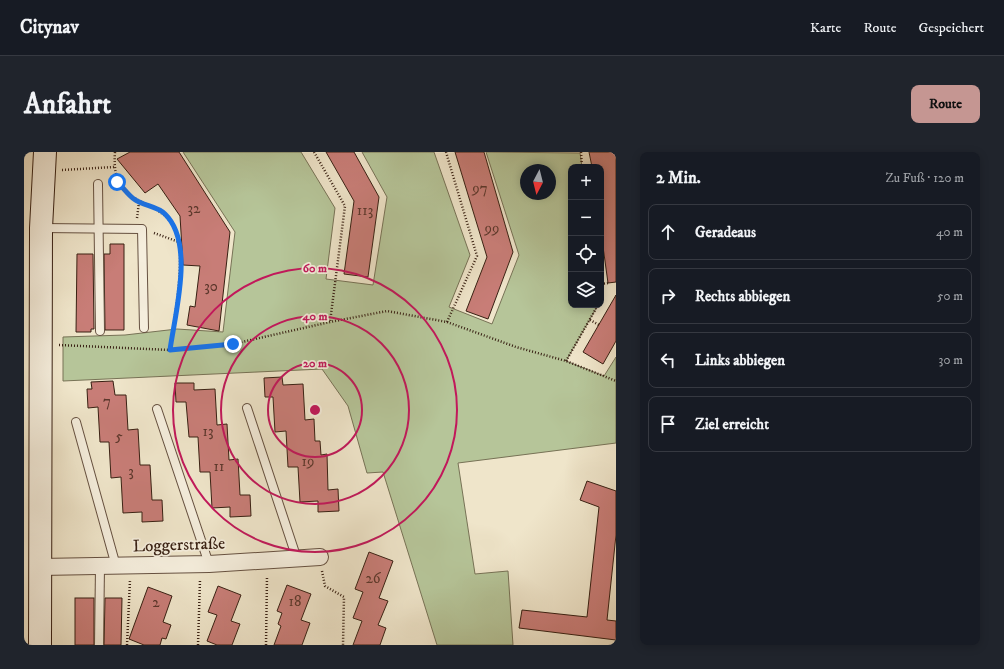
<!DOCTYPE html>
<html lang="de">
<head>
<meta charset="utf-8">
<style>
	:root { --surface:#171b24; --page:#20242c; --text:#f1f3f6; --muted:#9ea1a6; --line:#363941; --accent:#c59692 }
	body { margin:0; font-family:"IM FELL DW Pica",serif; background:var(--page); color:var(--text) }
	.controls { position:absolute; right:12px; top:12px; display:grid; overflow:hidden; border-radius:8px; box-shadow:0 2px 10px #0003 }
	.controls button { width:36px; height:36px; display:grid; place-items:center; padding:0; border:0; border-bottom:1px solid var(--line); background:var(--surface); color:var(--text); font:20px sans-serif }
	.compass { position:absolute; left:496px; top:12px; width:36px; height:36px; border-radius:50%; background:var(--surface); box-shadow:0 2px 10px #0003; rotate:187deg }
	.stop { position:absolute; width:12px; height:12px; margin:-9px; border:3px solid #1a73e8; border-radius:50%; background:#fff }
	.stop.end { background:#1a73e8; border-color:#fff; box-shadow:0 1px 4px #0008 }
	.list { margin:0; padding:0; list-style:none }
	h2 { display:flex; justify-content:space-between; align-items:center; height:52px; margin:0; padding:0 16px; font-size:17px }
	h2 small { font-size:13px; font-weight:400; color:var(--muted) }
	.list li { display:grid; grid-template-columns:26px 1fr auto; gap:12px; align-items:center; box-sizing:border-box; height:56px; margin:0 8px 8px; padding:0 8px; border:1px solid var(--line); border-radius:8px }
	.list b { display:block; font-size:15px; white-space:nowrap }
	.list em { font-size:13px; font-style:normal; color:var(--muted) }
	.icon { flex:none; width:22px; height:22px; fill:none; stroke:currentColor; stroke-width:2; stroke-linecap:round; stroke-linejoin:round }
	.map { position:relative; flex:none; width:592px; height:493px; overflow:hidden; border-radius:8px }
	header { display:flex; align-items:center; gap:24px; box-sizing:border-box; height:56px; padding:0 20px; background:var(--surface); border-bottom:1px solid var(--line) }
	header strong { font-size:19px }
	nav { display:flex; gap:22px; margin-inline-start:auto; font-size:14px }
	.intro { display:flex; align-items:center; justify-content:space-between; box-sizing:border-box; height:96px; padding:0 24px }
	h1 { margin:0; font-size:28px }
	.button { padding:10px 18px; border-radius:8px; background:var(--accent); color:#111; font-size:14px; font-weight:700 }
	main { display:flex; gap:24px; padding:0 24px }
	aside { flex:1; background:var(--surface); border-radius:8px; box-shadow:0 2px 10px #0003 }
	.map>svg:first-child { display:block }
	.green { fill:#b6c599; stroke:#777256; fill-rule:evenodd }
	.building { fill:#c87d77; stroke:#382013 }
	.lines { fill:none; stroke-linecap:round; stroke-linejoin:round }
	.lane-casing { stroke:#665141; stroke-width:10 }
	.street-casing { stroke:#665141; stroke-width:18 }
	.secondary-casing { stroke:#382013; stroke-width:24 }
	.path { stroke:#382013; stroke-width:2.5; stroke-dasharray:1 2; stroke-linecap:butt }
	.lane { stroke:#f5eedd; stroke-width:8 }
	.street { stroke:#f5eedd; stroke-width:16 }
	.secondary { stroke:#f5eedd; stroke-width:22 }
	.route { stroke:#1a73e8; stroke-width:5 }
	.ring { fill:none; stroke:#c2185b; stroke-width:2 }
	.labels { text-anchor:middle; dominant-baseline:central; stroke-width:3.5; stroke-linejoin:round; paint-order:stroke }
	.number-label { font-size:15px; fill:#5c372c }
	.street-label { font-size:17px; fill:#382013; stroke:#f5eedd }
	.centre { fill:#c2185b; stroke:#f5eedd; stroke-width:2 }
	.ring-label { font-size:12px; text-anchor:middle; font-weight:bold; fill:#c2185b; stroke:#f5eedd; stroke-width:3.5; stroke-linejoin:round; paint-order:stroke }
</style>
</head>
<body>
<header>
<strong>Citynav</strong>
<nav><a>Karte</a><a>Route</a><a>Gespeichert</a></nav>
</header>
<div class="intro"><h1>Anfahrt</h1><a class="button">Route</a></div>
<main>
<div class="map">
<svg width="592" height="493" viewBox="0 0 592 493">
	<rect width="100%" height="100%" fill="#efe5ca"/>
	<filter id="stains"><feTurbulence type="fractalNoise" baseFrequency=".005" numOctaves="4"/><feColorMatrix values="0 0 0 0 .2 0 0 0 0 .09 0 0 0 0 .02 0 0 0 .5 -.17"/></filter>
	<radialGradient id="worn" r=".72"><stop offset=".6" stop-color="#630" stop-opacity="0"/><stop offset="1" stop-color="#630" stop-opacity=".3"/></radialGradient>
	<!-- green -->
	<path class="green" d="M159,0H277L311,56L302,127L349,133L363,45L338,0H410L446,103L425,155L468,172L495,103L462,0L556,1L558,15H547V153H574L542,209L580,224L592,205V291L434,311L451,422L484,419L489,493H413L359,320L343,321L324,254L298,217L39,229V185L101,183L153,177L199,180L211,80ZM502,18H526V42H502Z"/>
	<!-- building -->
	<g class="building">
		<path d="M106,0H155L206,80L195,179L163,173L166,154L171,155L176,114L159,113L156,64L134,32L121,41L93,7Z"/>
		<path d="M302,0H330L355,45L344,125L320,122L330,49Z"/>
		<path d="M431,0H460L489,100L464,167L442,159L463,105Z"/>
		<path d="M565,0H592V130L584,131L577,80V15H568Z"/>
		<path d="M86,92H100V178H81L80,102H86Z"/>
		<path d="M53,102H69L70,177H67V180H52Z"/>
		<path d="M592,143V189L579,212L559,200Z"/>
		<path d="M258,225L259,233L279,232L281,268L290,267L291,289H296L297,303L303,302L304,338L314,337L315,359L294,360V349L276,350L274,315H264L262,279L251,280L249,245H241L240,226Z"/>
		<path d="M89,229L91,243H102L104,278L114,277L116,313H126L128,348H138L139,369L118,370V360L99,361L97,325L87,326L85,290H76L74,255L64,256L63,237H68L67,230Z"/>
		<path d="M151,231H170V238L191,237L193,273L203,272L205,308L214,307L216,343H226L227,364L206,365V355L188,356L186,320H176L174,285H165L162,250H152Z"/>
		<path d="M563,329L592,339V383L583,468L592,469V488L495,476L498,458L563,465L575,355L556,348Z"/>
		<path d="M345,400L369,409L355,446L364,449L354,473L362,476L356,493H329L338,469L329,466L339,440L331,437Z"/>
		<path d="M263,433L287,442L277,468L286,471L278,493H250L257,474L254,472L258,461L253,459Z"/>
		<path d="M194,434L217,443L207,469L216,472L208,493H193L183,489L193,463L184,460Z"/>
		<path d="M124,435L148,444L139,470L147,473L142,487L138,486L136,493H120L105,487Z"/>
		<rect x="51" y="446" width="19" height="47"/>
		<path d="M81,446H98L97,493H80Z"/>
	</g>
	<g class="lines">
		<defs>
			<g id="lane">
				<path d="M74,32L76,179"/>
				<path d="M18,76L118,77L120,176"/>
				<path d="M223,256L273,407"/>
				<path d="M133,257L185,412"/>
				<path d="M52,270L92,414"/>
				<path d="M75,493L76,414"/>
			</g>
			<path id="street" d="M16,415L185,412L296,405"/>
			<path id="secondary" d="M16,493L17,76L21,0"/>
		</defs>
		<!-- lane casing -->
		<use href="#lane" class="lane-casing"/>
		<!-- street casing -->
		<use href="#street" class="street-casing"/>
		<!-- secondary casing -->
		<use href="#secondary" class="secondary-casing"/>
		<!-- path -->
		<g class="path">
			<path d="M91,0C86,62 137,39 154,83C157,90 156,99 156,107C156,138 150,167 146,198"/>
			<path d="M290,0L321,54L306,170"/>
			<path d="M422,0L453,104L423,170"/>
			<path d="M557,0L558,15"/>
			<path d="M38,18L90,15"/>
			<path d="M113,66L115,50"/>
			<path d="M130,81L155,90"/>
			<path d="M577,89H578"/>
			<path d="M577,132L584,131"/>
			<path d="M577,147V148"/>
			<path d="M566,168L575,173"/>
			<path d="M35,193L146,198L209,192L306,170L363,159L423,170L492,195L542,209L592,229"/>
			<path d="M542,209L574,153"/>
			<path d="M298,419L301,434L320,445L319,493"/>
			<path d="M103,493L106,428"/>
			<path d="M174,493L176,428"/>
			<path d="M242,493L243,424"/>
		</g>
		<!-- lane -->
		<use href="#lane" class="lane"/>
		<!-- street -->
		<use href="#street" class="street"/>
		<!-- secondary -->
		<use href="#secondary" class="secondary"/>
	</g>
	<g class="lines">
		<!-- route -->
		<path class="route" d="M93,30C99,35 104,43 110,47C119,54 133,54 141,62C171,91 151,161 146,198L209,192"/>
	</g>
	<!-- distance rings -->
	<g class="ring">
		<circle cx="291" cy="258" r="47"/>
		<circle cx="291" cy="258" r="94"/>
		<circle cx="291" cy="258" r="142"/>
	</g>
	<g class="labels">
		<!-- number labels -->
		<g class="number-label">
			<text x="456" y="36">97</text>
			<text x="170" y="56">32</text>
			<text x="341" y="58">113</text>
			<text x="468" y="76">99</text>
			<text x="187" y="134">30</text>
			<text x="83" y="249">7</text>
			<text x="184" y="279">13</text>
			<text x="95" y="284">5</text>
			<text x="284" y="309">19</text>
			<text x="195" y="314">11</text>
			<text x="107" y="319">3</text>
			<text x="349" y="426">26</text>
			<text x="271" y="449">18</text>
			<text x="132" y="450">2</text>
		</g>
		<!-- street labels -->
		<g class="street-label">
			<text transform="translate(155 393) rotate(-2)">Loggerstraße</text>
		</g>
	</g>
	<circle cx="291" cy="258" r="6" class="centre"/>
	<g class="ring-label">
		<text x="291" y="120">60 m</text>
		<text x="291" y="168">40 m</text>
		<text x="291" y="215">20 m</text>
	</g>
	<rect width="100%" height="100%" filter="url(#stains)"/>
	<rect width="100%" height="100%" fill="url(#worn)"/>
</svg>
<div class="controls">
<button>+</button>
<button>−</button>
<button><svg class="icon" aria-label="locate" viewBox="0 0 24 24"><circle cx="12" cy="12" r="6"/><path d="M12 2v4M12 18v4M2 12h4M18 12h4"/></svg></button>
<button><svg class="icon" aria-label="layers" viewBox="0 0 24 24"><path d="M12 4l9 5-9 5-9-5zM3 14l9 5 9-5"/></svg></button>
</div>
<svg class="compass" viewBox="-18 -18 36 36"><path d="M0-13l5 13h-10z" fill="#e53935"/><path d="M0 13l5-13h-10z" fill="#9ea1a6"/></svg>
<div class="stop" style="left:93px;top:30px"></div>
<div class="stop end" style="left:209px;top:192px"></div>
</div>
<aside>
<h2>2 Min.<small>Zu Fuß · 120 m</small></h2>
<ul class="list">
<li><svg class="icon" aria-label="ahead" viewBox="0 0 24 24"><path d="M12 20V5M6 11l6-6 6 6"/></svg><div><b>Geradeaus</b></div><em>40 m</em></li>
<li><svg class="icon" aria-label="right" viewBox="0 0 24 24"><path d="M7 20v-9h11M14 6l5 5-5 5"/></svg><div><b>Rechts abbiegen</b></div><em>50 m</em></li>
<li><svg class="icon" aria-label="left" viewBox="0 0 24 24"><path d="M17 20v-9H6M10 6l-5 5 5 5"/></svg><div><b>Links abbiegen</b></div><em>30 m</em></li>
<li><svg class="icon" aria-label="arrive" viewBox="0 0 24 24"><path d="M6 21V4h12l-3 4 3 4H6"/></svg><div><b>Ziel erreicht</b></div></li>
</ul>
</aside>
</main>
</body>
</html>
